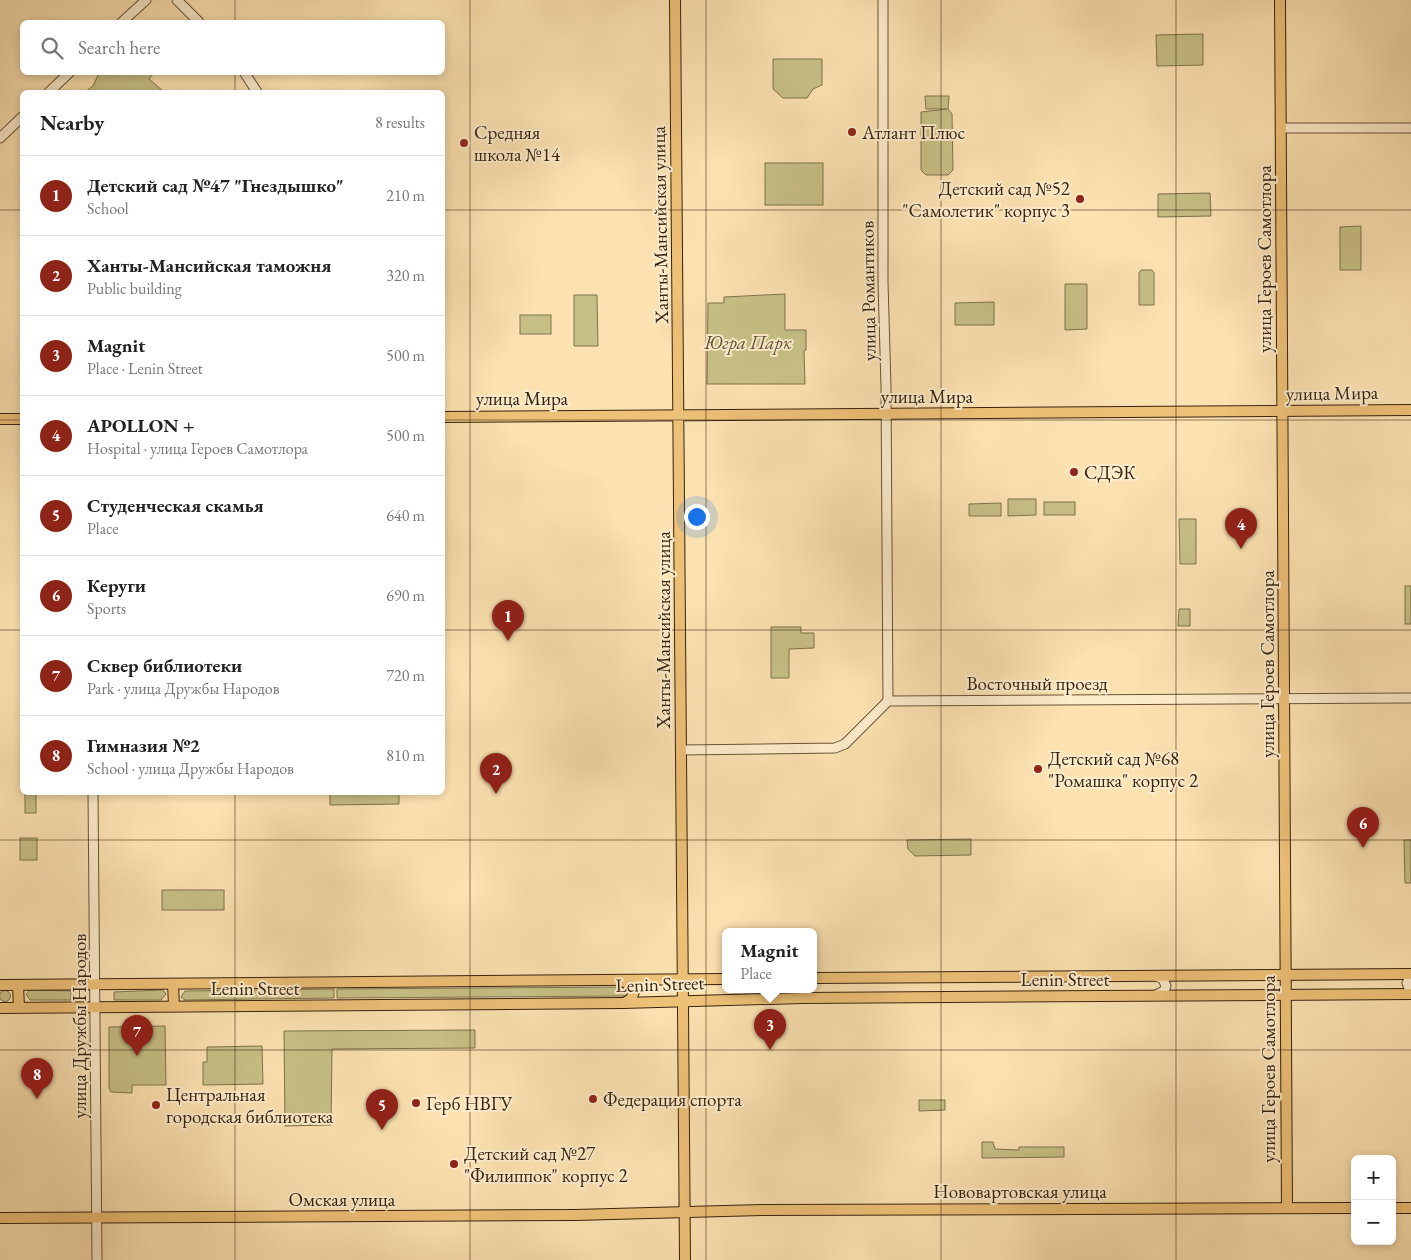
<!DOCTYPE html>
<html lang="en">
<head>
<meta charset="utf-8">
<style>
	:root { --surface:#fff; --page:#f2f2f2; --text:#222; --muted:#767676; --line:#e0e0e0; --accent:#8f2418 }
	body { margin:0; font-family:"EB Garamond",serif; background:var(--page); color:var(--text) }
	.controls { position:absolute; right:15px; bottom:15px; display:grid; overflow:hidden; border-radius:8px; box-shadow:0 2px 8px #0003 }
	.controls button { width:45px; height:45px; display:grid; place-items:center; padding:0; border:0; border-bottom:1px solid var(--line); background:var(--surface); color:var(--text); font:25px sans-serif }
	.you { position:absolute; left:696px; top:516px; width:18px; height:18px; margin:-12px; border:4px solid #fff; border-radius:50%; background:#1a73e8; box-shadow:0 0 0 8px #1a73e833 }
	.badge { display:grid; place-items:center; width:32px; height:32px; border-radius:50%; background:var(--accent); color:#fff; font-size:16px; font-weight:700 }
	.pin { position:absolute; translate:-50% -41px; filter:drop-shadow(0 1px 2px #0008) }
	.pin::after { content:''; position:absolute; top:26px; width:18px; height:15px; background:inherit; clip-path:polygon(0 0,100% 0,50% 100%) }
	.popup { position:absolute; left:722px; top:928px; width:95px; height:65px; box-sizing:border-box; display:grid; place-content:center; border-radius:8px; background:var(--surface); filter:drop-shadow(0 1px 4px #0005); font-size:16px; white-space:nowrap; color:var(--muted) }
	.popup b { font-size:19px; color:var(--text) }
	.popup::after { content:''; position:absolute; left:50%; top:100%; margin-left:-10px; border:10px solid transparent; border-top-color:var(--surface) }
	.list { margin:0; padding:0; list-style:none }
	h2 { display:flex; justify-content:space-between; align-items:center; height:65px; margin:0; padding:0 20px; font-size:21px }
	h2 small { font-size:16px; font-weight:400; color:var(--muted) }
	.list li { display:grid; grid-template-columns:32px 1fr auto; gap:15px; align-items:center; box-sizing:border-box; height:80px; padding:0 20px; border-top:1px solid var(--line) }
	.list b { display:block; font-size:19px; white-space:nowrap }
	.list p { margin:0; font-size:16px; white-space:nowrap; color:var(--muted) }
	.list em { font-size:16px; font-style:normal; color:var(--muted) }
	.icon { flex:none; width:28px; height:28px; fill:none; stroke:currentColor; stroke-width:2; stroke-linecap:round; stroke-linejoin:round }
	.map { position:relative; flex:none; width:1411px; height:1260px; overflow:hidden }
	.search { position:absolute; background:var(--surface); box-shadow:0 2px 8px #0003; left:20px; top:20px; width:425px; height:55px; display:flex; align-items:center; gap:12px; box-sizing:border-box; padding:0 18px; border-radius:8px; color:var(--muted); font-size:19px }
	.panel { position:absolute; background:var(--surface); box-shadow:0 2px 8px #0003; left:20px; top:90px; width:425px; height:705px; border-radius:8px }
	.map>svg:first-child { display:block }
	.green { fill:#c7c086; stroke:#7e724a }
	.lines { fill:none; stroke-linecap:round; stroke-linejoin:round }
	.minor-casing { stroke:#685338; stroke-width:11 }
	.major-casing { stroke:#36230f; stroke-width:12 }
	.minor { stroke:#fdeccc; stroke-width:9 }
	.major { stroke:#eec178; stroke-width:10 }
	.grid { fill:none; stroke:#36230f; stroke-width:1; stroke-opacity:0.55 }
	.poi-dot { fill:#8f2418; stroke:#fdeccc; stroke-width:2 }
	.labels { text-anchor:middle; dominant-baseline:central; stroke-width:4; stroke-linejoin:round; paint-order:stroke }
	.poi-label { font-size:19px; fill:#36230f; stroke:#fdeccc; text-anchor:start }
	.street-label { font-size:19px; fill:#36230f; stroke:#fdeccc }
	.park-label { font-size:19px; font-style:italic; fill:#625233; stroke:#fdeccc }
</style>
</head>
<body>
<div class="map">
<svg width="1411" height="1260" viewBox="0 0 1411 1260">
	<rect width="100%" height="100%" fill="#fce2b1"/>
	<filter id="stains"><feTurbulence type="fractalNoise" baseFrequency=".004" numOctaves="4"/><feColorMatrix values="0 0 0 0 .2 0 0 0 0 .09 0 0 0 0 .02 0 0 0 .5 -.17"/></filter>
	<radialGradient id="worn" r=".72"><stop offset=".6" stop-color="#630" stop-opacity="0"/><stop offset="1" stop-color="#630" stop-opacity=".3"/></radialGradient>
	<!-- green -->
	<g class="green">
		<path d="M1203,34V65L1157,66L1156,35Z"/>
		<path d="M773,59H822V85L813,89L807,98H783L773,89Z"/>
		<path d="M99,73H154L149,79L164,92H85L93,86Z"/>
		<path d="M925,96H949L948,109L952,114L953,170L948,175H926L921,170V112L947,109H926Z"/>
		<rect x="765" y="163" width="58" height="42"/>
		<path d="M1210,193L1211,216L1158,217V194Z"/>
		<path d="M1361,226V270H1340V227Z"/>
		<path d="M1141,270H1152L1154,273V305H1139V273Z"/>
		<path d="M1065,284H1087V329L1065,330Z"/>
		<path d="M785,294V330H806V350L804,351L805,384H707L708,303H724V297Z"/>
		<path d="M574,295H597L598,346H574Z"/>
		<path d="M994,302V325H955V303Z"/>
		<rect x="520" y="315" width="31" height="19"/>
		<path d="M1008,499H1036V515L1008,516Z"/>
		<rect x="1044" y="502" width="31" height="13"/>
		<path d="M1001,503V516H969V504Z"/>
		<path d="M1179,519H1196V564H1180Z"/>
		<rect x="1405" y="586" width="6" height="38"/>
		<path d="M1179,609H1190V626H1178Z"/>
		<path d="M771,627H801V633H814V648L789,649V678H771Z"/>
		<rect x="25" y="793" width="11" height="20"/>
		<path d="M330,793H399V804L330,805Z"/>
		<rect x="20" y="838" width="17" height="22"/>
		<path d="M971,839V855L915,856L908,849L907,840Z"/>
		<path d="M1404,840H1411V883H1405Z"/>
		<rect x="162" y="890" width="62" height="20"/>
		<path d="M626,987L629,991L626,996L337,998V989Z"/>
		<path d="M334,989V998L185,1000L181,997L185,991Z"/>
		<path d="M30,990L71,991V1000H30L26,994Z"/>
		<path d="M163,990L166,994L161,1000H114V992Z"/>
		<circle cx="5" cy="996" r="5.5"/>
		<path d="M165,1026L166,1085H132V1093L111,1092L109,1088V1027Z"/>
		<path d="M475,1030V1048L332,1049L331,1125L285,1126L284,1031Z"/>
		<path d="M262,1046L263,1084L203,1085V1062H207V1047Z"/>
		<path d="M945,1100V1110L919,1111V1100Z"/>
		<path d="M982,1142H993L995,1149L1019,1150V1147H1064V1157L982,1158Z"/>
	</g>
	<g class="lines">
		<defs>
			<g id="minor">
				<path d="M177,0L199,22"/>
				<path d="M883,0V282L886,387L888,701"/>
				<path d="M122,22L146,0"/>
				<path d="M244,72L257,92"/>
				<path d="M49,92L70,72"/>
				<path d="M1281,128H1411"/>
				<path d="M0,138L22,117"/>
				<path d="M681,750L835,748L845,744L888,701L1411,698"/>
				<path d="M93,792L97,1260"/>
				<path d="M1156,976L1163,979L1166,986L1164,991L1156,995"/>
				<path d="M1411,976L1407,983L1411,993"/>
			</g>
			<g id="major">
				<path d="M675,0L685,1260"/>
				<path d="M1280,0L1287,1208"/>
				<path d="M442,417L1411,410"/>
				<path d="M0,419H22"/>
				<path d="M814,978L1411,974"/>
				<path d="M622,981L631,985L634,992L631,999L624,1003"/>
				<path d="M173,984L174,1006"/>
				<path d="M0,985L726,979"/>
				<path d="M18,985L19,1007"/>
				<path d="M0,1008L623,1003L803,998L1411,994"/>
				<path d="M1392,1208H1411"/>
				<path d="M0,1218L575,1215L762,1210L1355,1208"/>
			</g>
		</defs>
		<!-- minor casing -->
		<use href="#minor" class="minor-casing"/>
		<!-- major casing -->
		<use href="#major" class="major-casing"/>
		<!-- minor -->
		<use href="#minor" class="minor"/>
		<!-- major -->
		<use href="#major" class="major"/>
	</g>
	<!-- grid -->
	<path class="grid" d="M235,0V22M470,0V1260M706,0V1260M941,0V1260M1176,0V1260M235,72V92M0,210H22M442,210H1411M0,420H22M442,420H1411M0,630H22M442,630H1411M235,792V1260M0,840H1411M0,1050H1411"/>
	<!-- markers -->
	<g class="poi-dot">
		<circle cx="852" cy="132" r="5"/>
		<circle cx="464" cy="143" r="5"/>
		<circle cx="1080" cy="199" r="5"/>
		<circle cx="1074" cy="472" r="5"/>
		<circle cx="1038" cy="769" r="5"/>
		<circle cx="593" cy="1099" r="5"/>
		<circle cx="416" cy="1103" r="5"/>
		<circle cx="156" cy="1105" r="5"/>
		<circle cx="454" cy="1164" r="5"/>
	</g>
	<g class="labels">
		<!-- poi labels -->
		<g class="poi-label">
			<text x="474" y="132">Средняя<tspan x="474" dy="22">школа №14</tspan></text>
			<text x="862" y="132">Атлант Плюс</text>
			<text x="1070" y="188" text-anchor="end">Детский сад №52<tspan x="1070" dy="22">"Самолетик" корпус 3</tspan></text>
			<text x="1084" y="472">СДЭК</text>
			<text x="1048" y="758">Детский сад №68<tspan x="1048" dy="22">"Ромашка" корпус 2</tspan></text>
			<text x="166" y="1094">Центральная<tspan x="166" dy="22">городская библиотека</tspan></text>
			<text x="603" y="1099">Федерация спорта</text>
			<text x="426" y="1103">Герб НВГУ</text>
			<text x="464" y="1153">Детский сад №27<tspan x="464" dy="22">"Филиппок" корпус 2</tspan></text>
		</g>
		<!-- street labels -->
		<g class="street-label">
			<text transform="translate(660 225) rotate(-91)">Ханты-Мансийская улица</text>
			<text transform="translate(1264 259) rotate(-90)">улица Героев Самотлора</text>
			<text transform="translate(868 291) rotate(-91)">улица Романтиков</text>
			<text transform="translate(1332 393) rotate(-1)">улица Мира</text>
			<text x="927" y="396">улица Мира</text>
			<text x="522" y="398">улица Мира</text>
			<text transform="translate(663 630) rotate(-90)">Ханты-Мансийская улица</text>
			<text transform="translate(1267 664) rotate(-90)">улица Героев Самотлора</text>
			<text x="1037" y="683">Восточный проезд</text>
			<text x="1065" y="979">Lenin Street</text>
			<text transform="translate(660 984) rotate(-2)">Lenin Street</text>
			<text x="255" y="988">Lenin Street</text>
			<text transform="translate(79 1026) rotate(-90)">улица Дружбы Народов</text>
			<text transform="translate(1268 1069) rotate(-90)">улица Героев Самотлора</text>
			<text x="1020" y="1191">Нововартовская улица</text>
			<text x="342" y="1199">Омская улица</text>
		</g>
		<!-- park labels -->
		<g class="park-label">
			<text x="748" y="342">Югра Парк</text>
		</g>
	</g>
	<rect width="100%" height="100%" filter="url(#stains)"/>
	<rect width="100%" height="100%" fill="url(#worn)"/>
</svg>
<div class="controls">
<button>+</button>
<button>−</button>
</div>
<div class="you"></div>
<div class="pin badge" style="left:508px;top:641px">1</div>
<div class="pin badge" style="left:496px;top:794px">2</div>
<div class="pin badge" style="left:770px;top:1050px">3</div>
<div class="popup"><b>Magnit</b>Place</div>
<div class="pin badge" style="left:1241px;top:549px">4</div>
<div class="pin badge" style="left:382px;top:1130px">5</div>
<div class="pin badge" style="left:1363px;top:848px">6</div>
<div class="pin badge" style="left:137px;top:1056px">7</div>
<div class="pin badge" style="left:37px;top:1099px">8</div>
<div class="search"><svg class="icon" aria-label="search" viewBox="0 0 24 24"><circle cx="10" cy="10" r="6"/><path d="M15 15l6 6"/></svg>Search here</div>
<section class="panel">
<h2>Nearby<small>8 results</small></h2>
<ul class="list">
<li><span class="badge">1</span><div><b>Детский сад №47 &quot;Гнездышко&quot;</b><p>School</p></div><em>210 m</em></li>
<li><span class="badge">2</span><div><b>Ханты-Мансийская таможня</b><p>Public building</p></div><em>320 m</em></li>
<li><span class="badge">3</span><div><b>Magnit</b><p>Place · Lenin Street</p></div><em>500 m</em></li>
<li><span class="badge">4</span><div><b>APOLLON +</b><p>Hospital · улица Героев Самотлора</p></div><em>500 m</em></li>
<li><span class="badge">5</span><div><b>Студенческая скамья</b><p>Place</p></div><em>640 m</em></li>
<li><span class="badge">6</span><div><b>Керуги</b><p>Sports</p></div><em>690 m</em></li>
<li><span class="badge">7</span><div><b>Сквер библиотеки</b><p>Park · улица Дружбы Народов</p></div><em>720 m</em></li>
<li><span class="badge">8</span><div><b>Гимназия №2</b><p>School · улица Дружбы Народов</p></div><em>810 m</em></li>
</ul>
</section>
</div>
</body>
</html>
